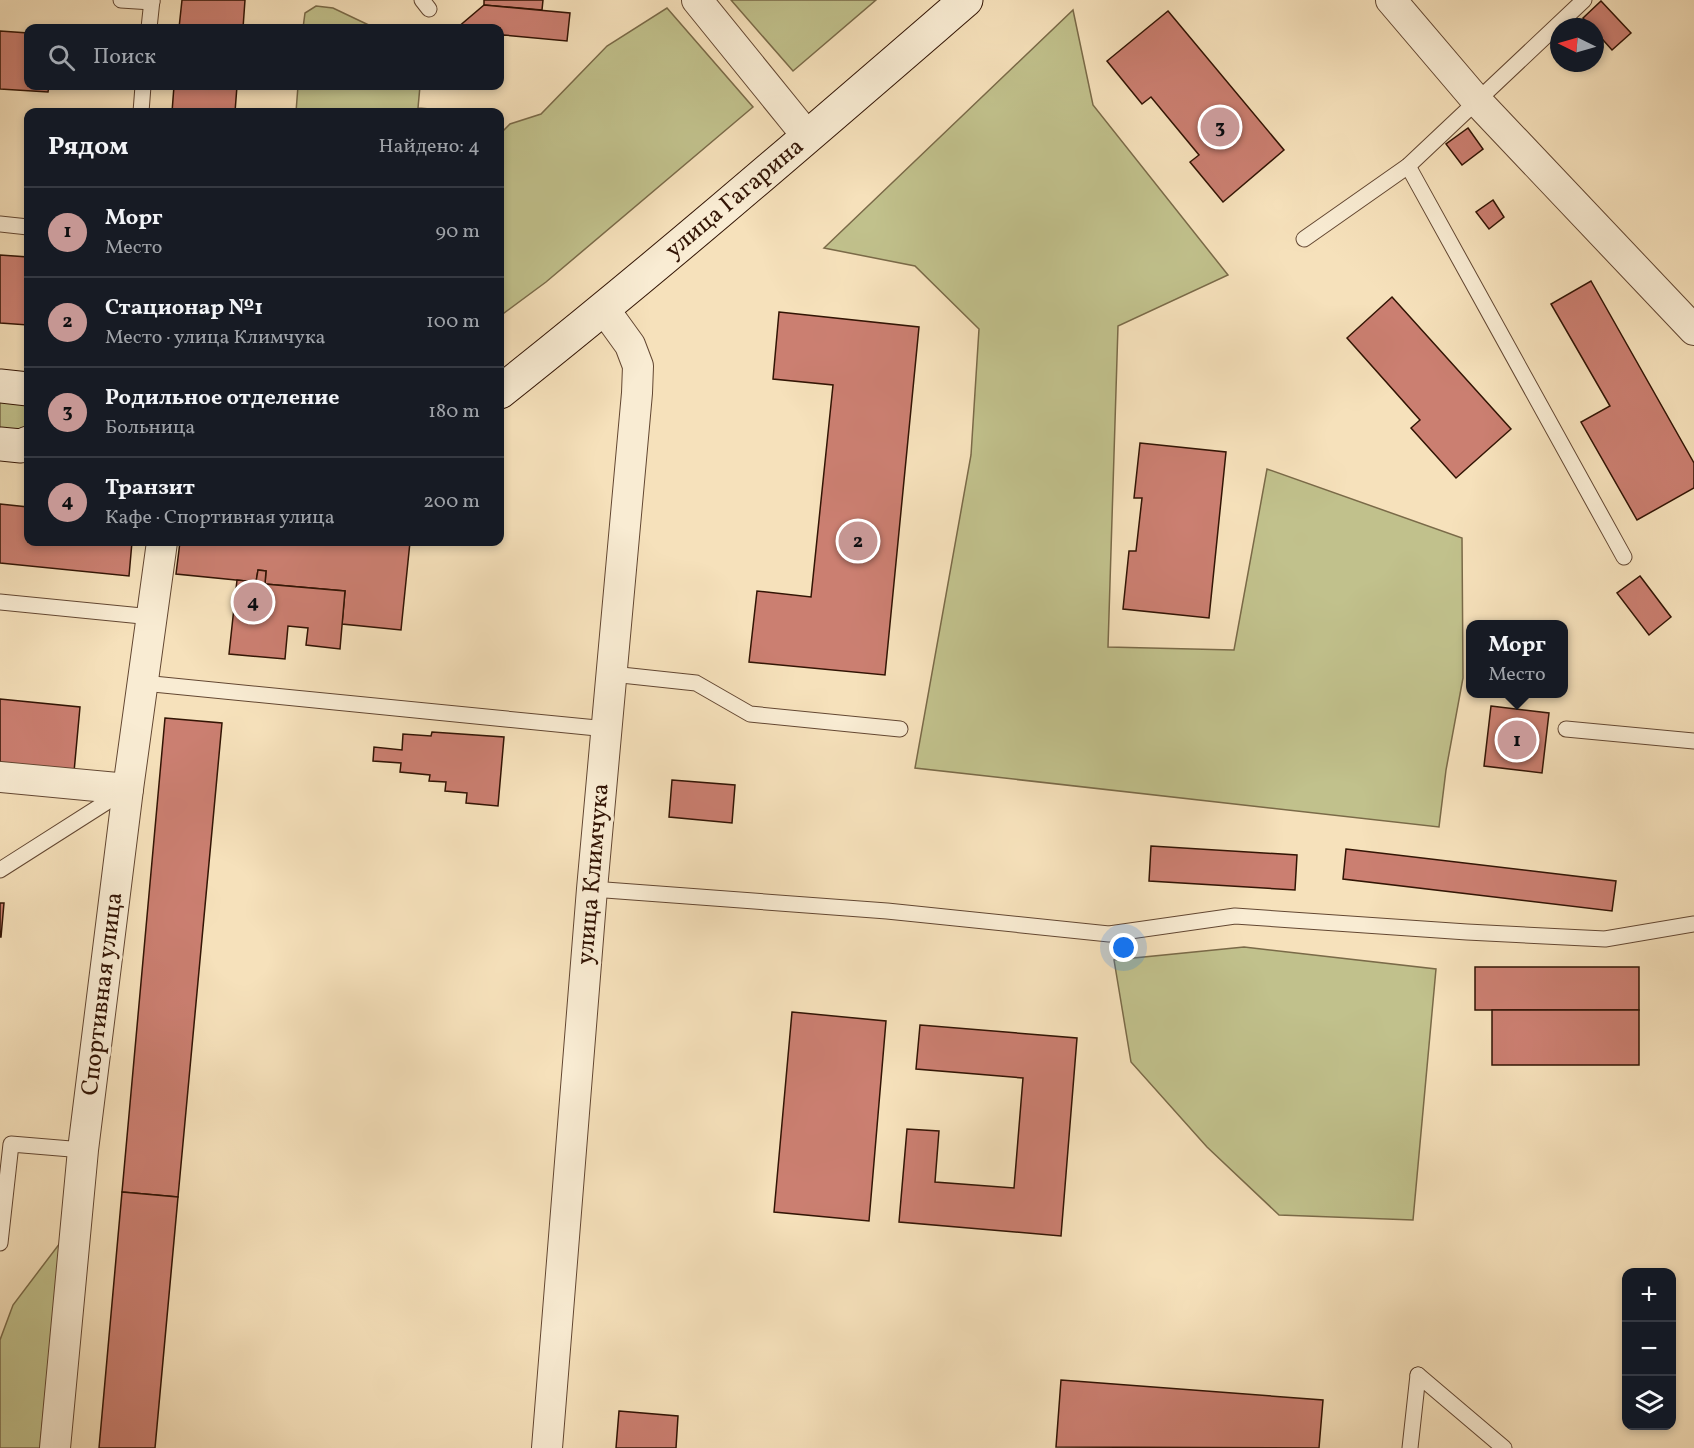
<!DOCTYPE html>
<html lang="ru">
<head>
<meta charset="utf-8">
<style>
	:root { --surface:#171b24; --page:#20242c; --text:#f1f3f6; --muted:#9ea1a6; --line:#363941; --accent:#c59692 }
	body { margin:0; font-family:Vollkorn,serif; background:var(--page); color:var(--text) }
	.controls { position:absolute; right:18px; bottom:18px; display:grid; overflow:hidden; border-radius:12px; box-shadow:0 3px 9px #0003 }
	.controls button { width:54px; height:54px; display:grid; place-items:center; padding:0; border:0; border-bottom:2px solid var(--line); background:var(--surface); color:var(--text); font:30px sans-serif }
	.compass { position:absolute; left:1550px; top:18px; width:54px; height:54px; border-radius:50%; background:var(--surface); box-shadow:0 3px 9px #0003; rotate:275deg }
	.you { position:absolute; left:1124px; top:948px; width:21px; height:21px; margin:-15px; border:4px solid #fff; border-radius:50%; background:#1a73e8; box-shadow:0 0 0 9px #1a73e833 }
	.badge { display:grid; place-items:center; width:39px; height:39px; border-radius:50%; background:var(--accent); color:#111; font-size:20px; font-weight:700 }
	.pin { position:absolute; translate:-50% -50%; border:3px solid #fff; box-shadow:0 2px 6px #0006 }
	.popup { position:absolute; left:1466px; top:620px; width:102px; height:78px; box-sizing:border-box; display:grid; place-content:center; border-radius:12px; background:var(--surface); filter:drop-shadow(0 2px 4px #0005); font-size:20px; white-space:nowrap; color:var(--muted) }
	.popup b { font-size:22px; color:var(--text) }
	.popup::after { content:''; position:absolute; left:50%; top:100%; margin-left:-12px; border:12px solid transparent; border-top-color:var(--surface) }
	.list { margin:0; padding:0; list-style:none }
	h2 { display:flex; justify-content:space-between; align-items:center; height:78px; margin:0; padding:0 24px; font-size:26px }
	h2 small { font-size:20px; font-weight:400; color:var(--muted) }
	.list li { display:grid; grid-template-columns:39px 1fr auto; gap:18px; align-items:center; box-sizing:border-box; height:90px; padding:0 24px; border-top:2px solid var(--line) }
	.list b { display:block; font-size:22px; white-space:nowrap }
	.list p { margin:0; font-size:20px; white-space:nowrap; color:var(--muted) }
	.list em { font-size:20px; font-style:normal; color:var(--muted) }
	.icon { flex:none; width:33px; height:33px; fill:none; stroke:currentColor; stroke-width:2; stroke-linecap:round; stroke-linejoin:round }
	.map { position:relative; flex:none; width:1694px; height:1448px; overflow:hidden }
	.search { position:absolute; background:var(--surface); box-shadow:0 3px 9px #0003; left:24px; top:24px; width:480px; height:66px; display:flex; align-items:center; gap:15px; box-sizing:border-box; padding:0 21px; border-radius:12px; color:var(--muted); font-size:22px }
	.panel { position:absolute; background:var(--surface); box-shadow:0 3px 9px #0003; left:24px; top:108px; width:480px; height:438px; border-radius:12px }
	.map>svg:first-child { display:block }
	.green { fill:#c1c18c; stroke:#7a6a48; stroke-width:1.5 }
	.building { fill:#cb7f71; stroke:#321404; stroke-width:1.5 }
	.lines { fill:none; stroke-linecap:round; stroke-linejoin:round }
	.service-casing { stroke:#634732; stroke-width:17 }
	.minor-casing { stroke:#634732; stroke-width:32 }
	.secondary-casing { stroke:#321404; stroke-width:35 }
	.service { stroke:#f9ecd3; stroke-width:15 }
	.minor { stroke:#f9ecd3; stroke-width:30 }
	.secondary { stroke:#f9ecd3; stroke-width:33 }
	.labels { text-anchor:middle; dominant-baseline:central; stroke-width:6; stroke-linejoin:round; paint-order:stroke }
	.street-label { font-size:24px; fill:#321404; stroke:#f9ecd3 }
</style>
</head>
<body>
<div class="map">
<svg width="1694" height="1448" viewBox="0 0 1694 1448">
	<rect width="100%" height="100%" fill="#f6e1bb"/>
	<filter id="stains"><feTurbulence type="fractalNoise" baseFrequency=".00333" numOctaves="4"/><feColorMatrix values="0 0 0 0 .2 0 0 0 0 .09 0 0 0 0 .02 0 0 0 .5 -.17"/></filter>
	<radialGradient id="worn" r=".72"><stop offset=".6" stop-color="#630" stop-opacity="0"/><stop offset="1" stop-color="#630" stop-opacity=".3"/></radialGradient>
	<!-- green -->
	<g class="green">
		<path d="M731,0H876L793,71Z"/>
		<path d="M316,6L333,8L375,28H303L305,13Z"/>
		<path d="M667,8L753,107L546,282L500,316V134L510,124L541,114L607,46Z"/>
		<path d="M1073,10L1093,105L1228,275L1118,326L1108,647L1234,650L1267,469L1462,538L1463,678L1446,770L1439,827L915,768L971,455L979,329L915,266L824,248Z"/>
		<path d="M298,86H420L418,108L467,112H296Z"/>
		<path d="M0,402L28,405V432L0,429Z"/>
		<path d="M1244,947L1436,969L1413,1220L1279,1215L1207,1147L1131,1062L1114,960Z"/>
		<path d="M60,1243L40,1448H0V1340L13,1305Z"/>
	</g>
	<!-- building -->
	<g class="building">
		<path d="M182,0H245L243,28H179Z"/>
		<path d="M484,0H543L542,10L484,5Z"/>
		<path d="M1601,1L1631,33L1612,50L1595,31V27H1591L1583,18Z"/>
		<path d="M484,5L570,13L567,41L504,35L500,39V28H457Z"/>
		<path d="M1168,11L1284,150L1223,202L1190,162L1199,155L1151,97L1142,104L1107,61Z"/>
		<path d="M0,31L28,33V86H49L48,92L0,89Z"/>
		<path d="M174,86H237L235,112H172Z"/>
		<path d="M1468,128L1483,149L1462,165L1446,144Z"/>
		<path d="M1493,200L1504,217L1489,229L1476,212Z"/>
		<path d="M0,255L28,257V325L0,323Z"/>
		<path d="M1591,281L1694,463V488L1637,520L1581,422L1610,406L1551,304Z"/>
		<path d="M1392,297L1511,429L1456,478L1411,428L1420,420L1347,338Z"/>
		<path d="M779,312L919,327L885,675L749,662L757,591L811,597L833,385L773,379Z"/>
		<path d="M1140,443L1226,452L1209,618L1123,609L1129,551H1136L1142,498H1134Z"/>
		<path d="M0,504L28,507V542H132L129,576L0,563Z"/>
		<path d="M180,542H410L401,630L342,624L345,591L265,584L266,571L258,570L256,582L176,574Z"/>
		<path d="M258,570L266,571L265,584L345,591L340,649L306,645L308,628L288,626L285,659L229,654L237,580L256,582Z"/>
		<path d="M1640,576L1671,617L1649,635L1617,593Z"/>
		<path d="M0,699L80,707L74,772L0,765Z"/>
		<path d="M1491,706L1549,713L1542,773L1484,766Z"/>
		<path d="M165,718L222,723L178,1197L122,1192Z"/>
		<path d="M432,732L504,737L498,806L466,803L467,793L445,791L446,782L429,781L430,775L400,772L401,763L373,761L374,747L402,750L403,734L431,736Z"/>
		<path d="M672,780L735,785L732,823L669,817Z"/>
		<path d="M1151,846L1297,855L1295,890L1149,881Z"/>
		<path d="M1346,849L1616,881L1612,911L1343,879Z"/>
		<path d="M0,903H4L1,937H0Z"/>
		<rect x="1475" y="967" width="164" height="43"/>
		<rect x="1492" y="1010" width="147" height="55"/>
		<path d="M792,1012L886,1021L869,1221L774,1212Z"/>
		<path d="M920,1025L1077,1038L1061,1236L899,1222L907,1129L939,1131L935,1182L1014,1188L1023,1078L916,1069Z"/>
		<path d="M122,1192L178,1197L155,1448H99Z"/>
		<path d="M1061,1380L1323,1400L1319,1448L1056,1447Z"/>
		<path d="M619,1411L678,1416L676,1448H616Z"/>
	</g>
	<g class="lines">
		<defs>
			<g id="service">
				<path d="M121,0L152,2"/>
				<path d="M422,0L429,9"/>
				<path d="M149,28L152,0"/>
				<path d="M141,112L143,86"/>
				<path d="M1408,166L1624,557"/>
				<path d="M0,224L28,227"/>
				<path d="M1304,239L1408,166L1584,0"/>
				<path d="M0,602L152,617"/>
				<path d="M612,674L696,683L750,714L900,729"/>
				<path d="M143,683L607,729"/>
				<path d="M1566,729L1694,741"/>
				<path d="M0,870L124,791"/>
				<path d="M592,889L887,911L1109,934L1235,916L1467,932L1605,939L1694,924"/>
				<path d="M0,1243L11,1144L83,1150"/>
				<path d="M1418,1375L1504,1448"/>
				<path d="M1410,1448L1418,1375"/>
			</g>
			<g id="minor">
				<path d="M697,0L808,137"/>
				<path d="M1391,0L1477,101L1694,330"/>
				<path d="M0,777L128,789"/>
				<path d="M55,1448L83,1150L128,789L162,542"/>
				<path d="M547,1448L592,889L637,393L638,366L630,345L604,309"/>
			</g>
			<g id="secondary">
				<path d="M0,386L28,389"/>
				<path d="M500,392C659,266 812,133 966,0"/>
				<path d="M0,444L21,446L28,443"/>
			</g>
		</defs>
		<!-- service casing -->
		<use href="#service" class="service-casing"/>
		<!-- minor casing -->
		<use href="#minor" class="minor-casing"/>
		<!-- secondary casing -->
		<use href="#secondary" class="secondary-casing"/>
		<!-- service -->
		<use href="#service" class="service"/>
		<!-- minor -->
		<use href="#minor" class="minor"/>
		<!-- secondary -->
		<use href="#secondary" class="secondary"/>
	</g>
	<g class="labels">
		<!-- street labels -->
		<g class="street-label">
			<text transform="translate(735 199) rotate(-40)">улица Гагарина</text>
			<text transform="translate(594 874) rotate(-85)">улица Климчука</text>
			<text transform="translate(103 994) rotate(-83)">Спортивная улица</text>
		</g>
	</g>
	<rect width="100%" height="100%" filter="url(#stains)"/>
	<rect width="100%" height="100%" fill="url(#worn)"/>
</svg>
<div class="controls">
<button>+</button>
<button>−</button>
<button><svg class="icon" aria-label="layers" viewBox="0 0 24 24"><path d="M12 4l9 5-9 5-9-5zM3 14l9 5 9-5"/></svg></button>
</div>
<svg class="compass" viewBox="-18 -18 36 36"><path d="M0-13l5 13h-10z" fill="#e53935"/><path d="M0 13l5-13h-10z" fill="#9ea1a6"/></svg>
<div class="you"></div>
<div class="pin badge" style="left:1517px;top:740px">1</div>
<div class="popup"><b>Морг</b>Место</div>
<div class="pin badge" style="left:858px;top:541px">2</div>
<div class="pin badge" style="left:1220px;top:127px">3</div>
<div class="pin badge" style="left:253px;top:602px">4</div>
<div class="search"><svg class="icon" aria-label="search" viewBox="0 0 24 24"><circle cx="10" cy="10" r="6"/><path d="M15 15l6 6"/></svg>Поиск</div>
<section class="panel">
<h2>Рядом<small>Найдено: 4</small></h2>
<ul class="list">
<li><span class="badge">1</span><div><b>Морг</b><p>Место</p></div><em>90 m</em></li>
<li><span class="badge">2</span><div><b>Стационар №1</b><p>Место · улица Климчука</p></div><em>100 m</em></li>
<li><span class="badge">3</span><div><b>Родильное отделение</b><p>Больница</p></div><em>180 m</em></li>
<li><span class="badge">4</span><div><b>Транзит</b><p>Кафе · Спортивная улица</p></div><em>200 m</em></li>
</ul>
</section>
</div>
</body>
</html>
